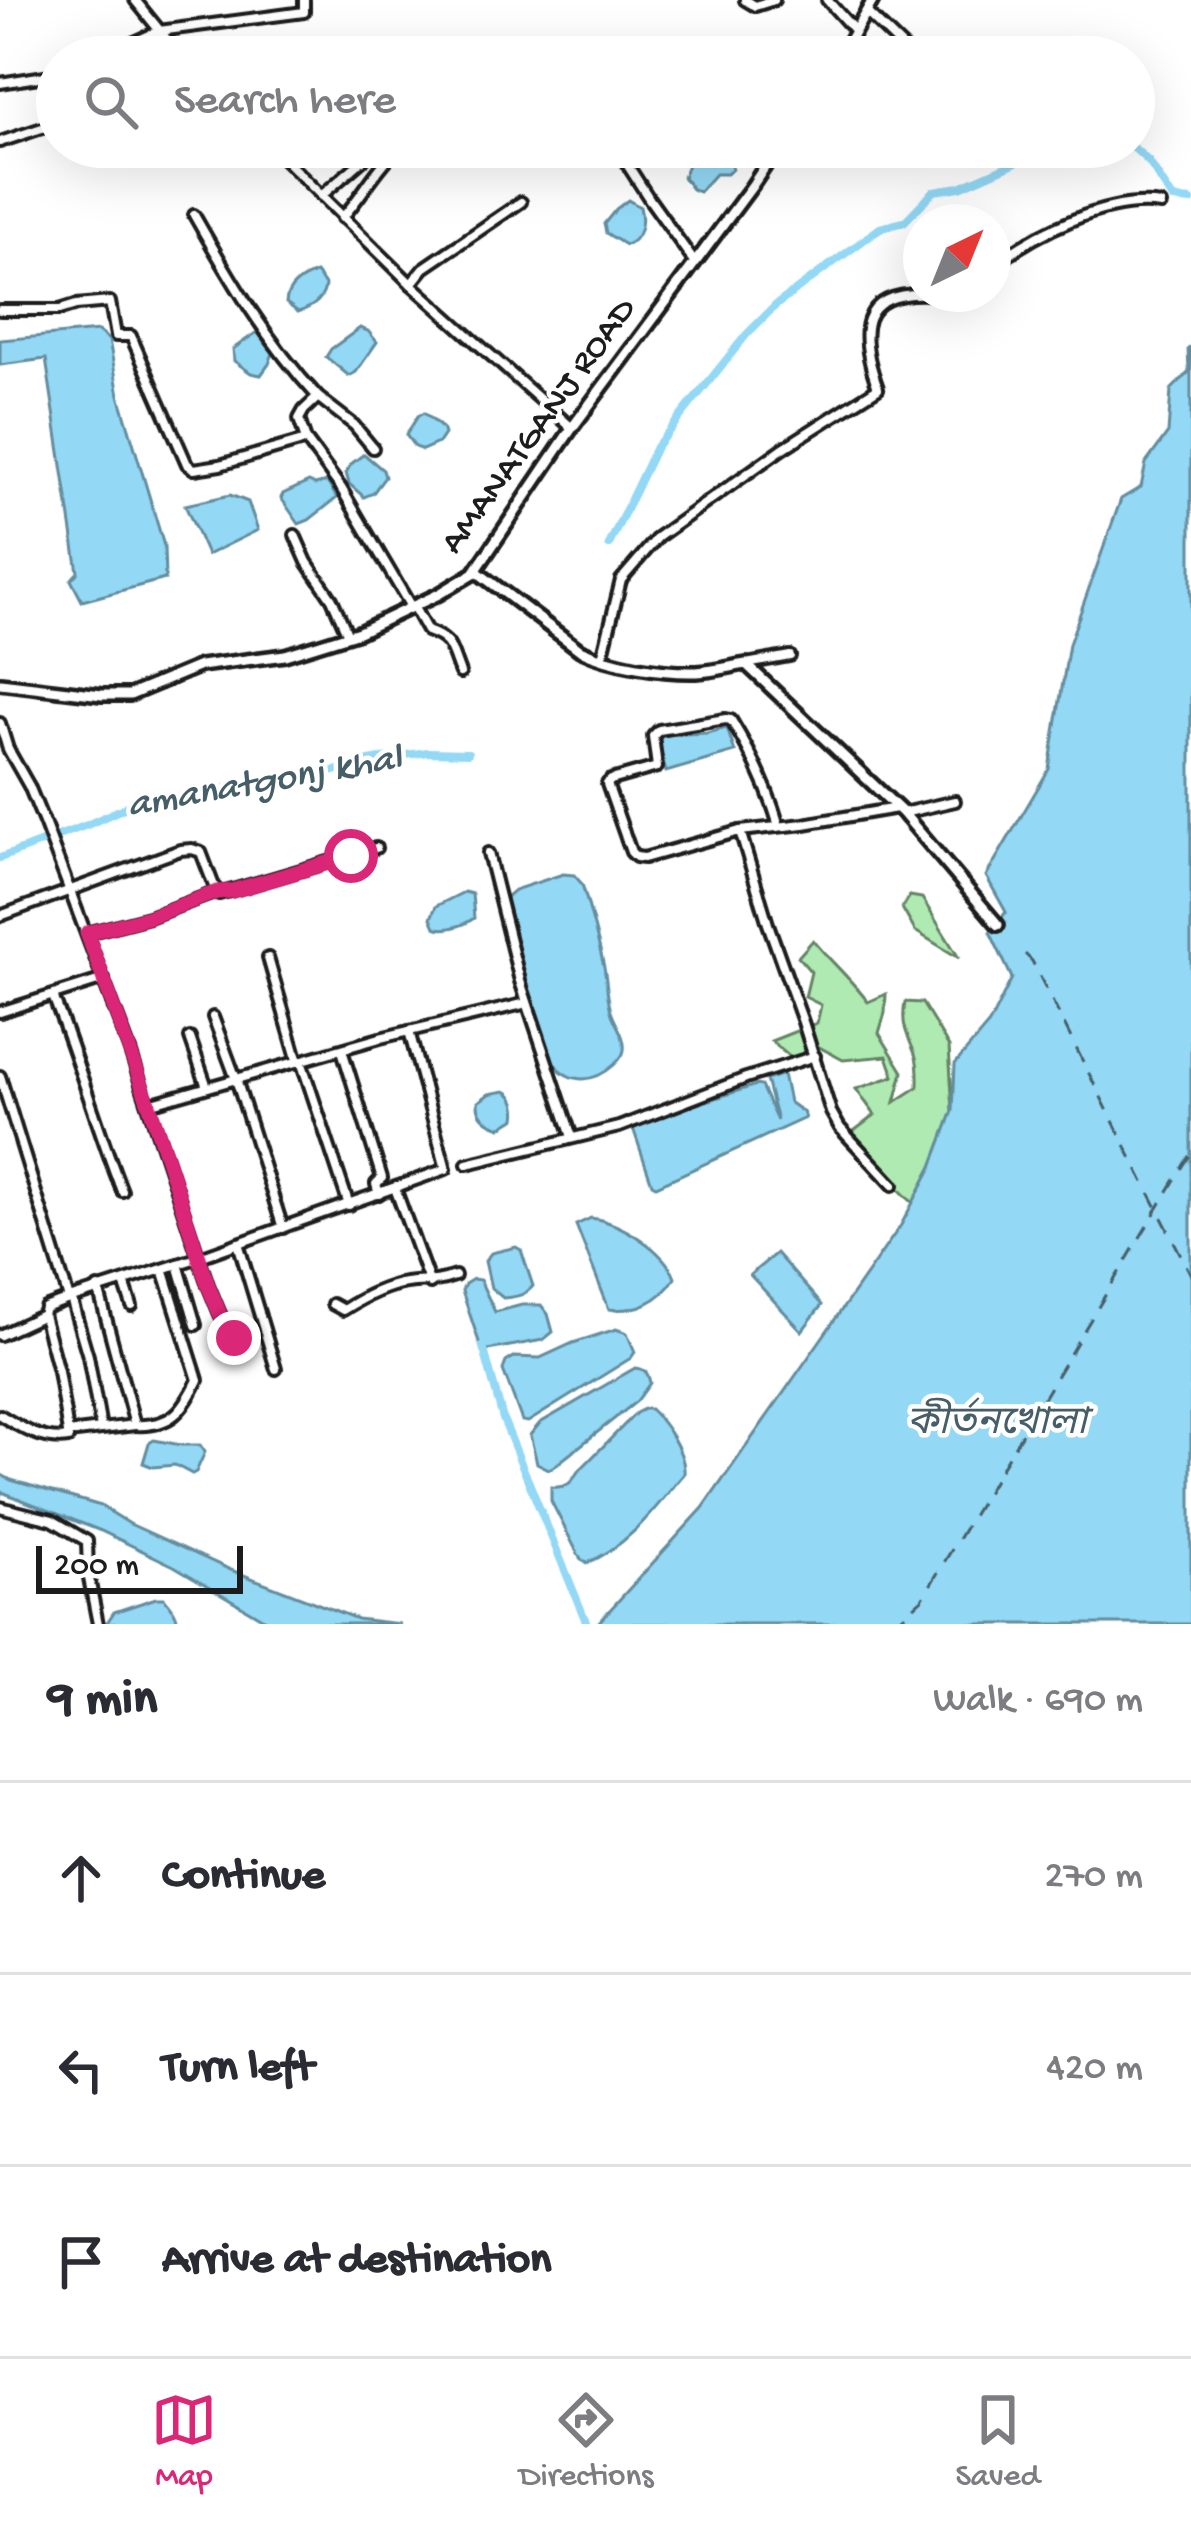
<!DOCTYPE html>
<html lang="en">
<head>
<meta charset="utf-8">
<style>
	:root { --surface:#fff; --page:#f2f2f3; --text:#2b2b33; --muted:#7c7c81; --line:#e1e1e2; --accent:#db2777 }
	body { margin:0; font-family:"Gochi Hand","Noto Sans Bengali",sans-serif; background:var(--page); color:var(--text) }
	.compass { position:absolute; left:903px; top:204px; width:108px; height:108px; border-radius:50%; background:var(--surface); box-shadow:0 12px 48px #0002; rotate:43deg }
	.scale { position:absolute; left:36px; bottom:30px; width:207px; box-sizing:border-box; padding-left:12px; border:6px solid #1c1c1c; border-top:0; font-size:33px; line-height:42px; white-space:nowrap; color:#1c1c1c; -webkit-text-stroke:9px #fff; paint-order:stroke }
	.stop { position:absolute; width:36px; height:36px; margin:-27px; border:9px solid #db2777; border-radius:50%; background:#fff }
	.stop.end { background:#db2777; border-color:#fff; box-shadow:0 3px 12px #0008 }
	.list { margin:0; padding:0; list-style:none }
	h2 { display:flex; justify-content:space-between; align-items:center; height:156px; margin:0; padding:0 48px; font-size:51px }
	h2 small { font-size:39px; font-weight:400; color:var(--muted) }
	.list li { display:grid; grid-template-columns:78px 1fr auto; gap:36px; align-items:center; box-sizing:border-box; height:192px; padding:0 48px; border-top:3px solid var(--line) }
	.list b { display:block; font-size:45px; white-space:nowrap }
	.list em { font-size:39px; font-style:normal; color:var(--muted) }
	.icon { flex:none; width:66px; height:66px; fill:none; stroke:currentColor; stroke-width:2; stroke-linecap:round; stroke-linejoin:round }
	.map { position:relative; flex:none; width:1191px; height:1624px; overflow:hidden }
	.search { position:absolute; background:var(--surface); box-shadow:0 12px 48px #0002; left:36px; right:36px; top:36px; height:132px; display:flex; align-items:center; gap:30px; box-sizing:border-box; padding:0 42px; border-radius:66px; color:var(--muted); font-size:45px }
	.sheet { height:732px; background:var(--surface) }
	nav { display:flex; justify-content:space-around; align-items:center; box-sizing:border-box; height:168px; border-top:3px solid var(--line); background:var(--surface); font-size:33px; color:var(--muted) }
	nav a { display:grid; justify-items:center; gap:6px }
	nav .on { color:var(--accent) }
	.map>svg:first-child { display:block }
	.green { fill:#aeeab1; stroke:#658366; stroke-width:3 }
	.water { fill:#93d8f5; stroke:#638d9e; stroke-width:3 }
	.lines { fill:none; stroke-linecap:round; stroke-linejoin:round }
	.canal { stroke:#93d8f5; stroke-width:8 }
	.ferry { stroke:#465e68; stroke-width:3; stroke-dasharray:15 12; stroke-linecap:butt }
	.minor-casing { stroke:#1c1c1c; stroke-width:16 }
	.secondary-casing { stroke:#1c1c1c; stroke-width:18 }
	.minor { stroke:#fff; stroke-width:8 }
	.secondary { stroke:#fff; stroke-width:9 }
	.route { stroke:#db2777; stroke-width:15 }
	.labels { text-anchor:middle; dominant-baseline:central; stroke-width:9; stroke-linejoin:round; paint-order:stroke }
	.street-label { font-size:36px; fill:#1c1c1c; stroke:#fff }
	.water-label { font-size:39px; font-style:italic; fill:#465e68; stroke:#fff }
</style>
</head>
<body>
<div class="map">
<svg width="1191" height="1624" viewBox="0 0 1191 1624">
	<rect width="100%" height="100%" fill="#fff"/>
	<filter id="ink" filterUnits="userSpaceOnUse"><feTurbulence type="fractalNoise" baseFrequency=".00833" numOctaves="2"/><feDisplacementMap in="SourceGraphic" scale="24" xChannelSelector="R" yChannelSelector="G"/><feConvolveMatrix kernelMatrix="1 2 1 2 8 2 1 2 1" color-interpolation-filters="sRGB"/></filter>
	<g filter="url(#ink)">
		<!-- green -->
		<g class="green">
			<path d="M910,896L922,898L959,958L915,931L902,908Z"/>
			<path d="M813,940C831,962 851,979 868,1002L886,994L885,1013L879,1033L903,1072L895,1102L918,1087C918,1077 919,1064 915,1054C907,1033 901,1027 905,1002L922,1003L949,1047L953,1111L932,1167L913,1203L846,1137L875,1115L856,1089L894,1076L887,1056L843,1060L819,1047L793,1060L771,1041L817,1023L821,1005L805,997L811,972L798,957Z"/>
		</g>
		<!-- water -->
		<g class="water">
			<path d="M695,147H721L730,161L732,169L727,174H715L699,192L692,189L683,177Z"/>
			<path d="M628,200L640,207C644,222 641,241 625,245L606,233L604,224L616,209Z"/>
			<path d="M316,273L325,285C324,300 311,308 298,312L286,303C287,287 301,278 316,273Z"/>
			<path d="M360,328L368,331L377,342L356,372L349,376L326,357L331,349Z"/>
			<path d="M98,331L109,340L119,395L164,546L165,579L82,601L71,580L78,572L46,359L0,365V340Z"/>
			<path d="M257,332L273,353L269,364L261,375L251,373L234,361L233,349Z"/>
			<path d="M1191,347V1624H597L703,1508L901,1225L932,1167L953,1111L955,1064L989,1024L1012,978L990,932L1006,912L986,876L1049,769L1069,644L1121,499L1141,487L1146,463L1168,433L1171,390L1189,372L1188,349Z"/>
			<path d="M424,413L442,428L444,434L438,443L422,450L414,446L406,435L418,416Z"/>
			<path d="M364,454L383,470L385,477L373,493L364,497L349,484L346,473L351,464Z"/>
			<path d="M309,482L315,485L327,482L337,498L309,520L299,524L281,498L283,494Z"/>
			<path d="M230,495L248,502L258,530L207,555L185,505Z"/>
			<path d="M727,728L735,752L666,772L657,739L659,735L707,733Z"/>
			<path d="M563,874L574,875L582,884C590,911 598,940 604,967C607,982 607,1000 612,1014C616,1025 626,1038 624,1050C623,1057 618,1061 614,1065C592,1085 565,1084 551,1058L513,943L504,905L507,896L514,890Z"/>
			<path d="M464,892L472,894L474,918C465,925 445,932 435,927L431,918L436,906Z"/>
			<path d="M783,1074L789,1102L803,1112L805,1118L656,1186L652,1184L633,1128L638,1123L756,1085L761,1086L777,1121L766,1080Z"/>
			<path d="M505,1091C515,1095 518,1108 516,1118L501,1127C488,1123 477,1116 478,1102L489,1094Z"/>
			<path d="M591,1218C620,1222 665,1250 675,1278C660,1302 636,1312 609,1309L576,1225Z"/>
			<path d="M516,1247L521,1250L533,1286C525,1296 515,1297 503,1298L491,1288L485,1261L491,1253Z"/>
			<path d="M776,1253L822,1305L802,1331L750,1275Z"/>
			<path d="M473,1279L480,1280L495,1312L522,1305H541L548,1314L553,1332L543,1340L482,1351L462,1291L465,1284Z"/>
			<path d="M616,1329L627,1333L635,1352L631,1358L528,1422L522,1421L503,1370L506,1362L514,1357L540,1358L573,1343Z"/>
			<path d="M635,1368C646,1369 648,1373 650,1383L637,1401L556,1465L549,1469L537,1463L530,1435L540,1423Z"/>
			<path d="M644,1409H650C665,1423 686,1453 684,1474C656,1507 628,1547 587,1563L581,1560L551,1501V1487C564,1488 571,1485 577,1473L636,1413Z"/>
			<path d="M154,1440L181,1445H200L205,1452L196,1472L192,1474L175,1465L153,1467L143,1463L149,1443Z"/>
			<path d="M0,1474L11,1480L101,1506L130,1524L231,1570L357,1619L400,1624H272L174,1566L101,1531L2,1492L0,1496Z"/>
			<path d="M156,1598H164C170,1605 179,1615 177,1624H106L114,1612Z"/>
		</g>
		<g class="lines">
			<!-- canal -->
			<g class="canal">
				<path d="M1133,147L1149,162L1173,199L1191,201"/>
				<path d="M609,545L656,447L747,334L776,305L880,228L904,222L934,191L960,187L1044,150L1055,152L1075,147"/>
				<path d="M0,858L87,825L128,806L286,777L335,771L359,763L391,757L428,752L468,753"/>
				<path d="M483,1346L503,1419L587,1624"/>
			</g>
			<!-- ferry -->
			<g class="ferry">
				<path d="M1025,954L1032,961L1191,1275"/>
				<path d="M894,1624L922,1599L1191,1153"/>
			</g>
			<defs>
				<g id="minor">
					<path d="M135,0L181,57"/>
					<path d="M745,0L755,6L774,0"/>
					<path d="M827,0L855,31"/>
					<path d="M866,12L913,57"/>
					<path d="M82,57L119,49L159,31L304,12V0"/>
					<path d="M937,57L942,55L947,57"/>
					<path d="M0,83L45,76L57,72"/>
					<path d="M0,142L57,123"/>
					<path d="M272,147L411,284L572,428"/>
					<path d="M559,147L564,150L568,147"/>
					<path d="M616,147L650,200L695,263"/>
					<path d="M914,147H930"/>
					<path d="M321,196L378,147"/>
					<path d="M194,215C231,280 267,342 318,397"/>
					<path d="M342,218C362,196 377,167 399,147"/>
					<path d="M993,266C1035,233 1107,197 1161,205"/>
					<path d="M411,284L424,268L521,202"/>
					<path d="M0,310H60L76,305L110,302L116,336H131L187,464L194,469L220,465L306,440L341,488L411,607"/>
					<path d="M306,440L299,419L304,410L318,397L354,425L373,448"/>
					<path d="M295,535L307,562L332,599L348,635"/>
					<path d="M413,606L427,631C453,640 450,649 460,673"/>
					<path d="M602,658L621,580L658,537L782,449L878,388C858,333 857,291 929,294C947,295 957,304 974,294"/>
					<path d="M746,664L790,656"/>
					<path d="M0,723L8,749L29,786L45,825L129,1048L208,1285L220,1314L234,1338"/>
					<path d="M903,813L955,801"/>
					<path d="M779,826C768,788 752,754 731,720L726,719L659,730L653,736L657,767L611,780L607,784L631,852L636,857L644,858L740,831L804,824L897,808"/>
					<path d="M740,831L768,924L803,1022L831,1112L840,1128L893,1185"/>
					<path d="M488,853L520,981L572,1137"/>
					<path d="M0,916L180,850L192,849L201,852L214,886L219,894L376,848"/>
					<path d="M87,933L149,917L217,892"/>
					<path d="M268,958L298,1062"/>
					<path d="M53,996C78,1060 97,1127 122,1191"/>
					<path d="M0,1012L104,979"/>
					<path d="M213,1017L236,1079L283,1228"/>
					<path d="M190,1038L207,1087"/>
					<path d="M342,1050L382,1178L376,1184L379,1194"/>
					<path d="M301,1061L349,1205"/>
					<path d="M0,1076L69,1299L200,1257L446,1169L409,1031"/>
					<path d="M149,1104L380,1038L527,1003"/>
					<path d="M467,1164L619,1127L746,1078L815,1056"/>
					<path d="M395,1188L430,1284"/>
					<path d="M238,1243L276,1369"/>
					<path d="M178,1264L196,1325"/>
					<path d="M124,1282L132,1306"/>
					<path d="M71,1298L88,1356L101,1428"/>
					<path d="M332,1304L343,1310C360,1299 385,1286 406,1283C427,1280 432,1284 455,1276"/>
					<path d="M43,1315L58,1371L68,1433"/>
					<path d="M0,1335L43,1315L45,1308L69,1299"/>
					<path d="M0,1415C21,1428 44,1442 68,1438V1433L135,1425L98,1288"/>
					<path d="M135,1425C172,1427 183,1410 198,1380L163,1269"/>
					<path d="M0,1507L52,1520L87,1541L88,1573L98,1624"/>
				</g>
				<g id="secondary">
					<path d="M840,57L873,0"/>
					<path d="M476,571L580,650C612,665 662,673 697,672C713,671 729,667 746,664L903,813L998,925"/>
					<path d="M0,683L102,695H130L200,666L285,655L359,632L439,594L474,573L572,428L752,186L778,147"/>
				</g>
			</defs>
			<!-- minor casing -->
			<use href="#minor" class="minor-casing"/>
			<!-- secondary casing -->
			<use href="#secondary" class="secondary-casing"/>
			<!-- minor -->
			<use href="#minor" class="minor"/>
			<!-- secondary -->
			<use href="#secondary" class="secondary"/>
		</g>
	</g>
	<g class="lines" filter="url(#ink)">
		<!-- route -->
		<path class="route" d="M234,1338L220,1314L208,1285L149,1104L87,933L149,917L217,892L232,891L351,856"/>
	</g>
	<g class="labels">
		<!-- street labels -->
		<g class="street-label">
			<text transform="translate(540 427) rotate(-54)">AMANATGANJ ROAD</text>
		</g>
		<!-- water labels -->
		<g class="water-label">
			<text transform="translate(265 784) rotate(-10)">amanatgonj khal</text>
			<text x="997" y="1426">কীর্তনখোলা</text>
		</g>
	</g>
</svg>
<svg class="compass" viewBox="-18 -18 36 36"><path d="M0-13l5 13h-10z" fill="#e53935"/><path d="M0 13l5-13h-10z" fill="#7c7c81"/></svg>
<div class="scale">200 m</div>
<div class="stop" style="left:351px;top:856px"></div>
<div class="stop end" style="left:234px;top:1338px"></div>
<div class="search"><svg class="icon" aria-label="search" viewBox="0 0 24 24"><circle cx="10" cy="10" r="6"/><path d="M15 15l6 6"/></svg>Search here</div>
</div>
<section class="sheet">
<h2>9 min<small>Walk · 690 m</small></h2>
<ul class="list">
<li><svg class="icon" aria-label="ahead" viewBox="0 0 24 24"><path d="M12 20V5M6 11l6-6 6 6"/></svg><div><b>Continue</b></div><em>270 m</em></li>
<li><svg class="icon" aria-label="left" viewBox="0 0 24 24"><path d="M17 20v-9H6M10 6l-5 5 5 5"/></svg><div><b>Turn left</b></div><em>420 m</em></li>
<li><svg class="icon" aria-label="arrive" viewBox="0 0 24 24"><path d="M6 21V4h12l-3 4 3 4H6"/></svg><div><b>Arrive at destination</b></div></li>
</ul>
</section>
<nav>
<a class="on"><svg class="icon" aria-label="map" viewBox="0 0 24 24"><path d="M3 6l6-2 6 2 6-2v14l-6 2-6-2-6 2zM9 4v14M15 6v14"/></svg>Map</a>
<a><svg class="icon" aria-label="directions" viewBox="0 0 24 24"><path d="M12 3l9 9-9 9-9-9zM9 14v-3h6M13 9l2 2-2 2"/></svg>Directions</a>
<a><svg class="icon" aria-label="saved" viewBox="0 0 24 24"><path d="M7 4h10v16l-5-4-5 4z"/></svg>Saved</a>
</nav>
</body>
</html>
